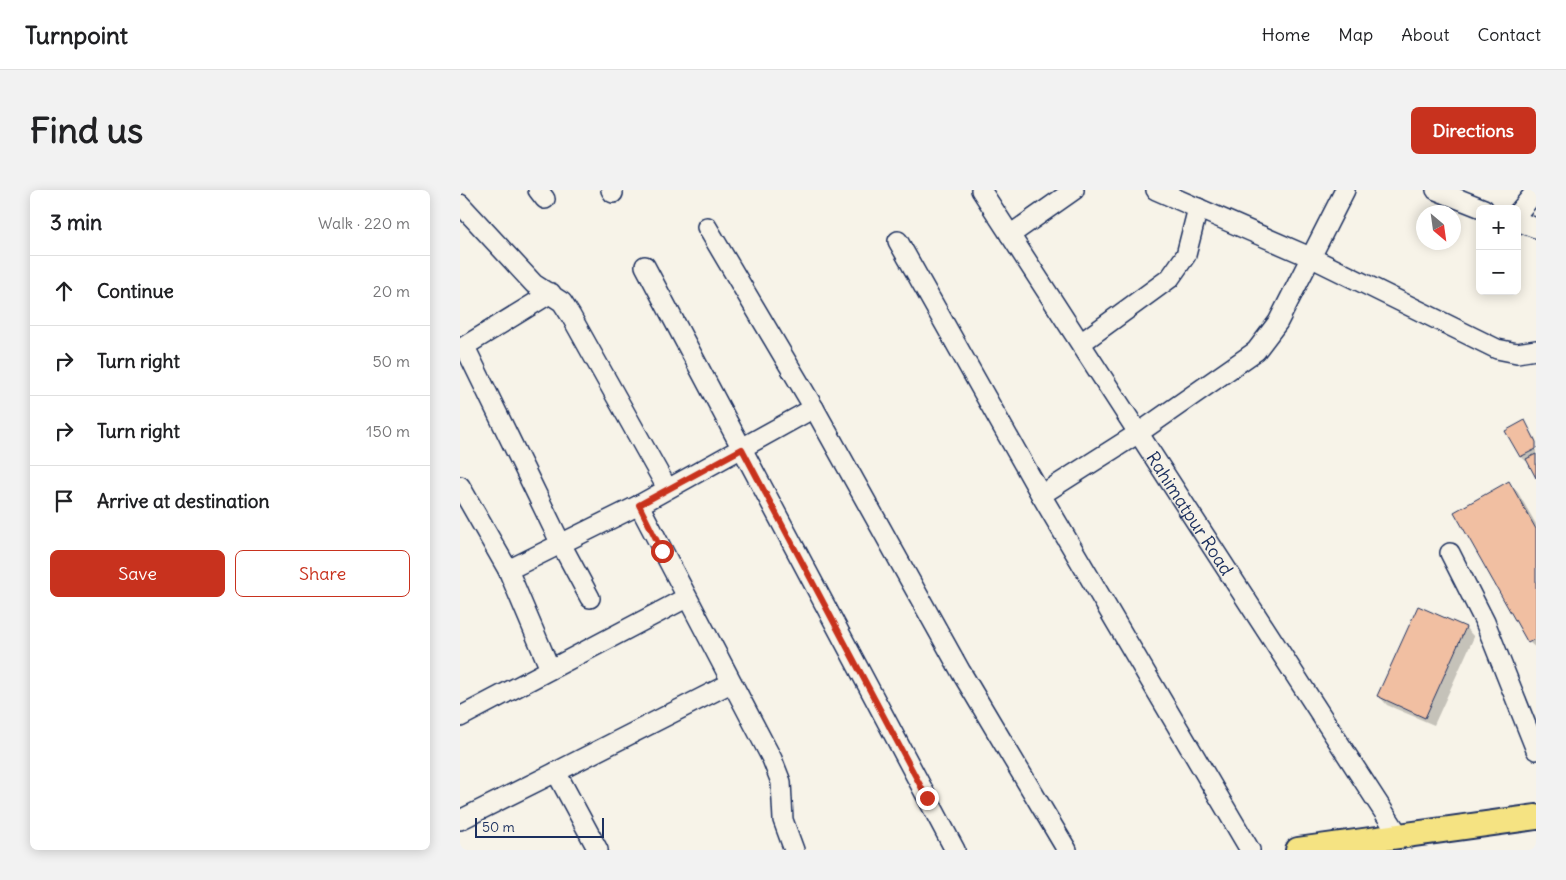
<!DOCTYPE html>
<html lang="en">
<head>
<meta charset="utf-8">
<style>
	:root { --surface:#fff; --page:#f2f2f2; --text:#202124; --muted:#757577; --line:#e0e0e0; --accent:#c8321e }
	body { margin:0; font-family:Delius,sans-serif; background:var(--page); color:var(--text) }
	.controls { position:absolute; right:15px; top:15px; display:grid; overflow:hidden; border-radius:8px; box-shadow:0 2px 12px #0003 }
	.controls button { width:45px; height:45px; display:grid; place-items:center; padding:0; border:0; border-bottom:1px solid var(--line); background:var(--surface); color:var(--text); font:25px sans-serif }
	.compass { position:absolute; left:956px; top:15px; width:45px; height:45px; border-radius:50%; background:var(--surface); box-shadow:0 2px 12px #0003; rotate:151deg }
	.scale { position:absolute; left:15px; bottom:12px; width:129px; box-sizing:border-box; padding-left:5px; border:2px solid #1b2f5e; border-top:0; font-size:14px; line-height:18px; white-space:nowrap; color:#1b2f5e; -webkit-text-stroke:4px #f7f3e8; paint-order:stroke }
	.stop { position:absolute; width:15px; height:15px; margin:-11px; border:4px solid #c8321e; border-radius:50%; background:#fff }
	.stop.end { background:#c8321e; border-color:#fff; box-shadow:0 1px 5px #0008 }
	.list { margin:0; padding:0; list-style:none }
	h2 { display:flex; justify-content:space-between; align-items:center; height:65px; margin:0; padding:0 20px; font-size:21px }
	h2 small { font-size:16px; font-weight:400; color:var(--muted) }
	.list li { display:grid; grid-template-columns:32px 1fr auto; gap:15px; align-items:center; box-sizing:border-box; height:70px; padding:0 20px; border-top:1px solid var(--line) }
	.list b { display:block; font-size:19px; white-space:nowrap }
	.list em { font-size:16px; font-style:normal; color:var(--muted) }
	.actions { display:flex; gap:10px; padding:15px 20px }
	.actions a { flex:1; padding:11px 0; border:1px solid var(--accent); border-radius:8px; text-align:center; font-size:18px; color:var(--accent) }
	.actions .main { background:var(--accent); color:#fff }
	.icon { flex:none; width:28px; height:28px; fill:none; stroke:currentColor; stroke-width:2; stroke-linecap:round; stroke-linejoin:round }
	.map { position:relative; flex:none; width:1076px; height:660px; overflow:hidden; border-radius:8px }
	header { display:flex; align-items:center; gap:30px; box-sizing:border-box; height:70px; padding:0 25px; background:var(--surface); border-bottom:1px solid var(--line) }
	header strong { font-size:24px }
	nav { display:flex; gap:28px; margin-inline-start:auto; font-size:18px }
	.intro { display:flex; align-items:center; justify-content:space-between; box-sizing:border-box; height:120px; padding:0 30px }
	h1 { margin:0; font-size:35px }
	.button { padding:12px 22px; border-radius:8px; background:var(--accent); color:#fff; font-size:18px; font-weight:700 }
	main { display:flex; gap:30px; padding:0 30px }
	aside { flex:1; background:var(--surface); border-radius:8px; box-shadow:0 2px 12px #0003 }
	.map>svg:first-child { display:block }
	.shadow { fill:#0003 }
	.building { fill:#f1bfa2; stroke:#1b2f5e }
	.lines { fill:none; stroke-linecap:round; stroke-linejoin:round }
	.minor-casing { stroke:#1b2f5e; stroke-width:22 }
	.major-casing { stroke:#1b2f5e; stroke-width:28 }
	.minor { stroke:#f7f3e8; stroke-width:19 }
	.major { stroke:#f5e382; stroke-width:24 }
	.route { stroke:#c8321e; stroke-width:6 }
	.labels { text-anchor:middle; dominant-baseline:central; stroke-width:4.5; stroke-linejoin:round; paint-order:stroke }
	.street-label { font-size:18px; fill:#1b2f5e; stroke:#f7f3e8 }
</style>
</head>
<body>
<header>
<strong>Turnpoint</strong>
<nav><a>Home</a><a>Map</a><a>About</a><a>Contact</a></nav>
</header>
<div class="intro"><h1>Find us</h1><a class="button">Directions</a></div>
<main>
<aside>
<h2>3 min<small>Walk · 220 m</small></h2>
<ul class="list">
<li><svg class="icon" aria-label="ahead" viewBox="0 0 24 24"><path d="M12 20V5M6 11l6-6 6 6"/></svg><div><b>Continue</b></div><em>20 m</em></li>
<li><svg class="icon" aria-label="right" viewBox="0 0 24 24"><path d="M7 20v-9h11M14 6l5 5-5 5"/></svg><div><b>Turn right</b></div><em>50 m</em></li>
<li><svg class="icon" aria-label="right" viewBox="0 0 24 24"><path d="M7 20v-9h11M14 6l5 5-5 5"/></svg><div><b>Turn right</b></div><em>150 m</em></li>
<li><svg class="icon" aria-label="arrive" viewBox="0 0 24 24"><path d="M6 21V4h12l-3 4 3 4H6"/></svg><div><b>Arrive at destination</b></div></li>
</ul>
<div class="actions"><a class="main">Save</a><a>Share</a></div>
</aside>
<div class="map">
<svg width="1076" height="660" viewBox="0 0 1076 660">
	<rect width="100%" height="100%" fill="#f7f3e8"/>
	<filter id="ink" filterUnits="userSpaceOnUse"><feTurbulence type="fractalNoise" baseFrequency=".02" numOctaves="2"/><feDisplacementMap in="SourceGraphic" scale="10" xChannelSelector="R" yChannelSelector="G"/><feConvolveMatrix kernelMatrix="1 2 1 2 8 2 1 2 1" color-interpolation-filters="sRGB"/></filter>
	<g filter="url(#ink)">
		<!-- shadow -->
		<g class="shadow">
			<path d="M1065,232L1076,250V285L1068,270L1066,271L1061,267L1047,241Z"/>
			<path d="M1049,293L1057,301L1076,334V458L1069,452Z"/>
			<path d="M959,417L1006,438L1014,447L974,535L927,515L919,506Z"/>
		</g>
		<!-- building -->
		<g class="building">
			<path d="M1065,230L1076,252V259L1060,267L1045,241Z"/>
			<path d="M1076,264V288L1066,269Z"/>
			<path d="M1049,291L1076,339V448L1068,453L994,322Z"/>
			<path d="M958,416L1006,437L965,528L917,506Z"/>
		</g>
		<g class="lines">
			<defs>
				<g id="minor">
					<path d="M78,0L85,9"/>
					<path d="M151,0L153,3"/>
					<path id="s1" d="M521,0L940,647"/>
					<path d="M696,0L850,67L1037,159L1057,163L1076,160"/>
					<path d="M976,0L1024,19"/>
					<path d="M0,14L74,94L102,112L111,126L207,298"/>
					<path d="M1057,24L1076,1"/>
					<path d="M1057,31L1076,38"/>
					<path d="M550,45L614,0"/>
					<path d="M438,51L581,305"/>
					<path d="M185,76L495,660"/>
					<path d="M621,153L710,88L726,65L738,18"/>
					<path d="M5,157L101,354L130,408"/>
					<path d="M0,159L91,103"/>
					<path d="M354,218L501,482L607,660"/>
					<path d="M0,296L48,380"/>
					<path d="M179,315L312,569L321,592L323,630L334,660"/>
					<path d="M990,363L1025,432L1076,560"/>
					<path d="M90,479L48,380L179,315L354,218L247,37"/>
					<path d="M0,527L226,408"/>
					<path d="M0,630L96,582"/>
					<path d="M138,660L96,582L271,493"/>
					<path d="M790,660L581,305L680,242L796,161L818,132L885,0"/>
				</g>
				<path id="major" d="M838,660L1076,627"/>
			</defs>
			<!-- minor casing -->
			<use href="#minor" class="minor-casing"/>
			<!-- major casing -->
			<use href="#major" class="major-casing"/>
			<!-- minor -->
			<use href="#minor" class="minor"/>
			<!-- major -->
			<use href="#major" class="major"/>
		</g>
	</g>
	<g class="lines" filter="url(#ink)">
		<!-- route -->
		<path class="route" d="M202,361L179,315L282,259L467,608"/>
	</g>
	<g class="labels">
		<!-- street labels -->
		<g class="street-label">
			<text stroke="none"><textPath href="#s1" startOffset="385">Rahimatpur Road</textPath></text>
		</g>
	</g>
</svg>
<div class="controls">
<button>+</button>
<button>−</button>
</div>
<svg class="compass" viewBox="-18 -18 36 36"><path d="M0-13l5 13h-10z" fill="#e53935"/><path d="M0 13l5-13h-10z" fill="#757577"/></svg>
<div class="scale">50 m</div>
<div class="stop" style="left:202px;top:361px"></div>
<div class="stop end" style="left:467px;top:608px"></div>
</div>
</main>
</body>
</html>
